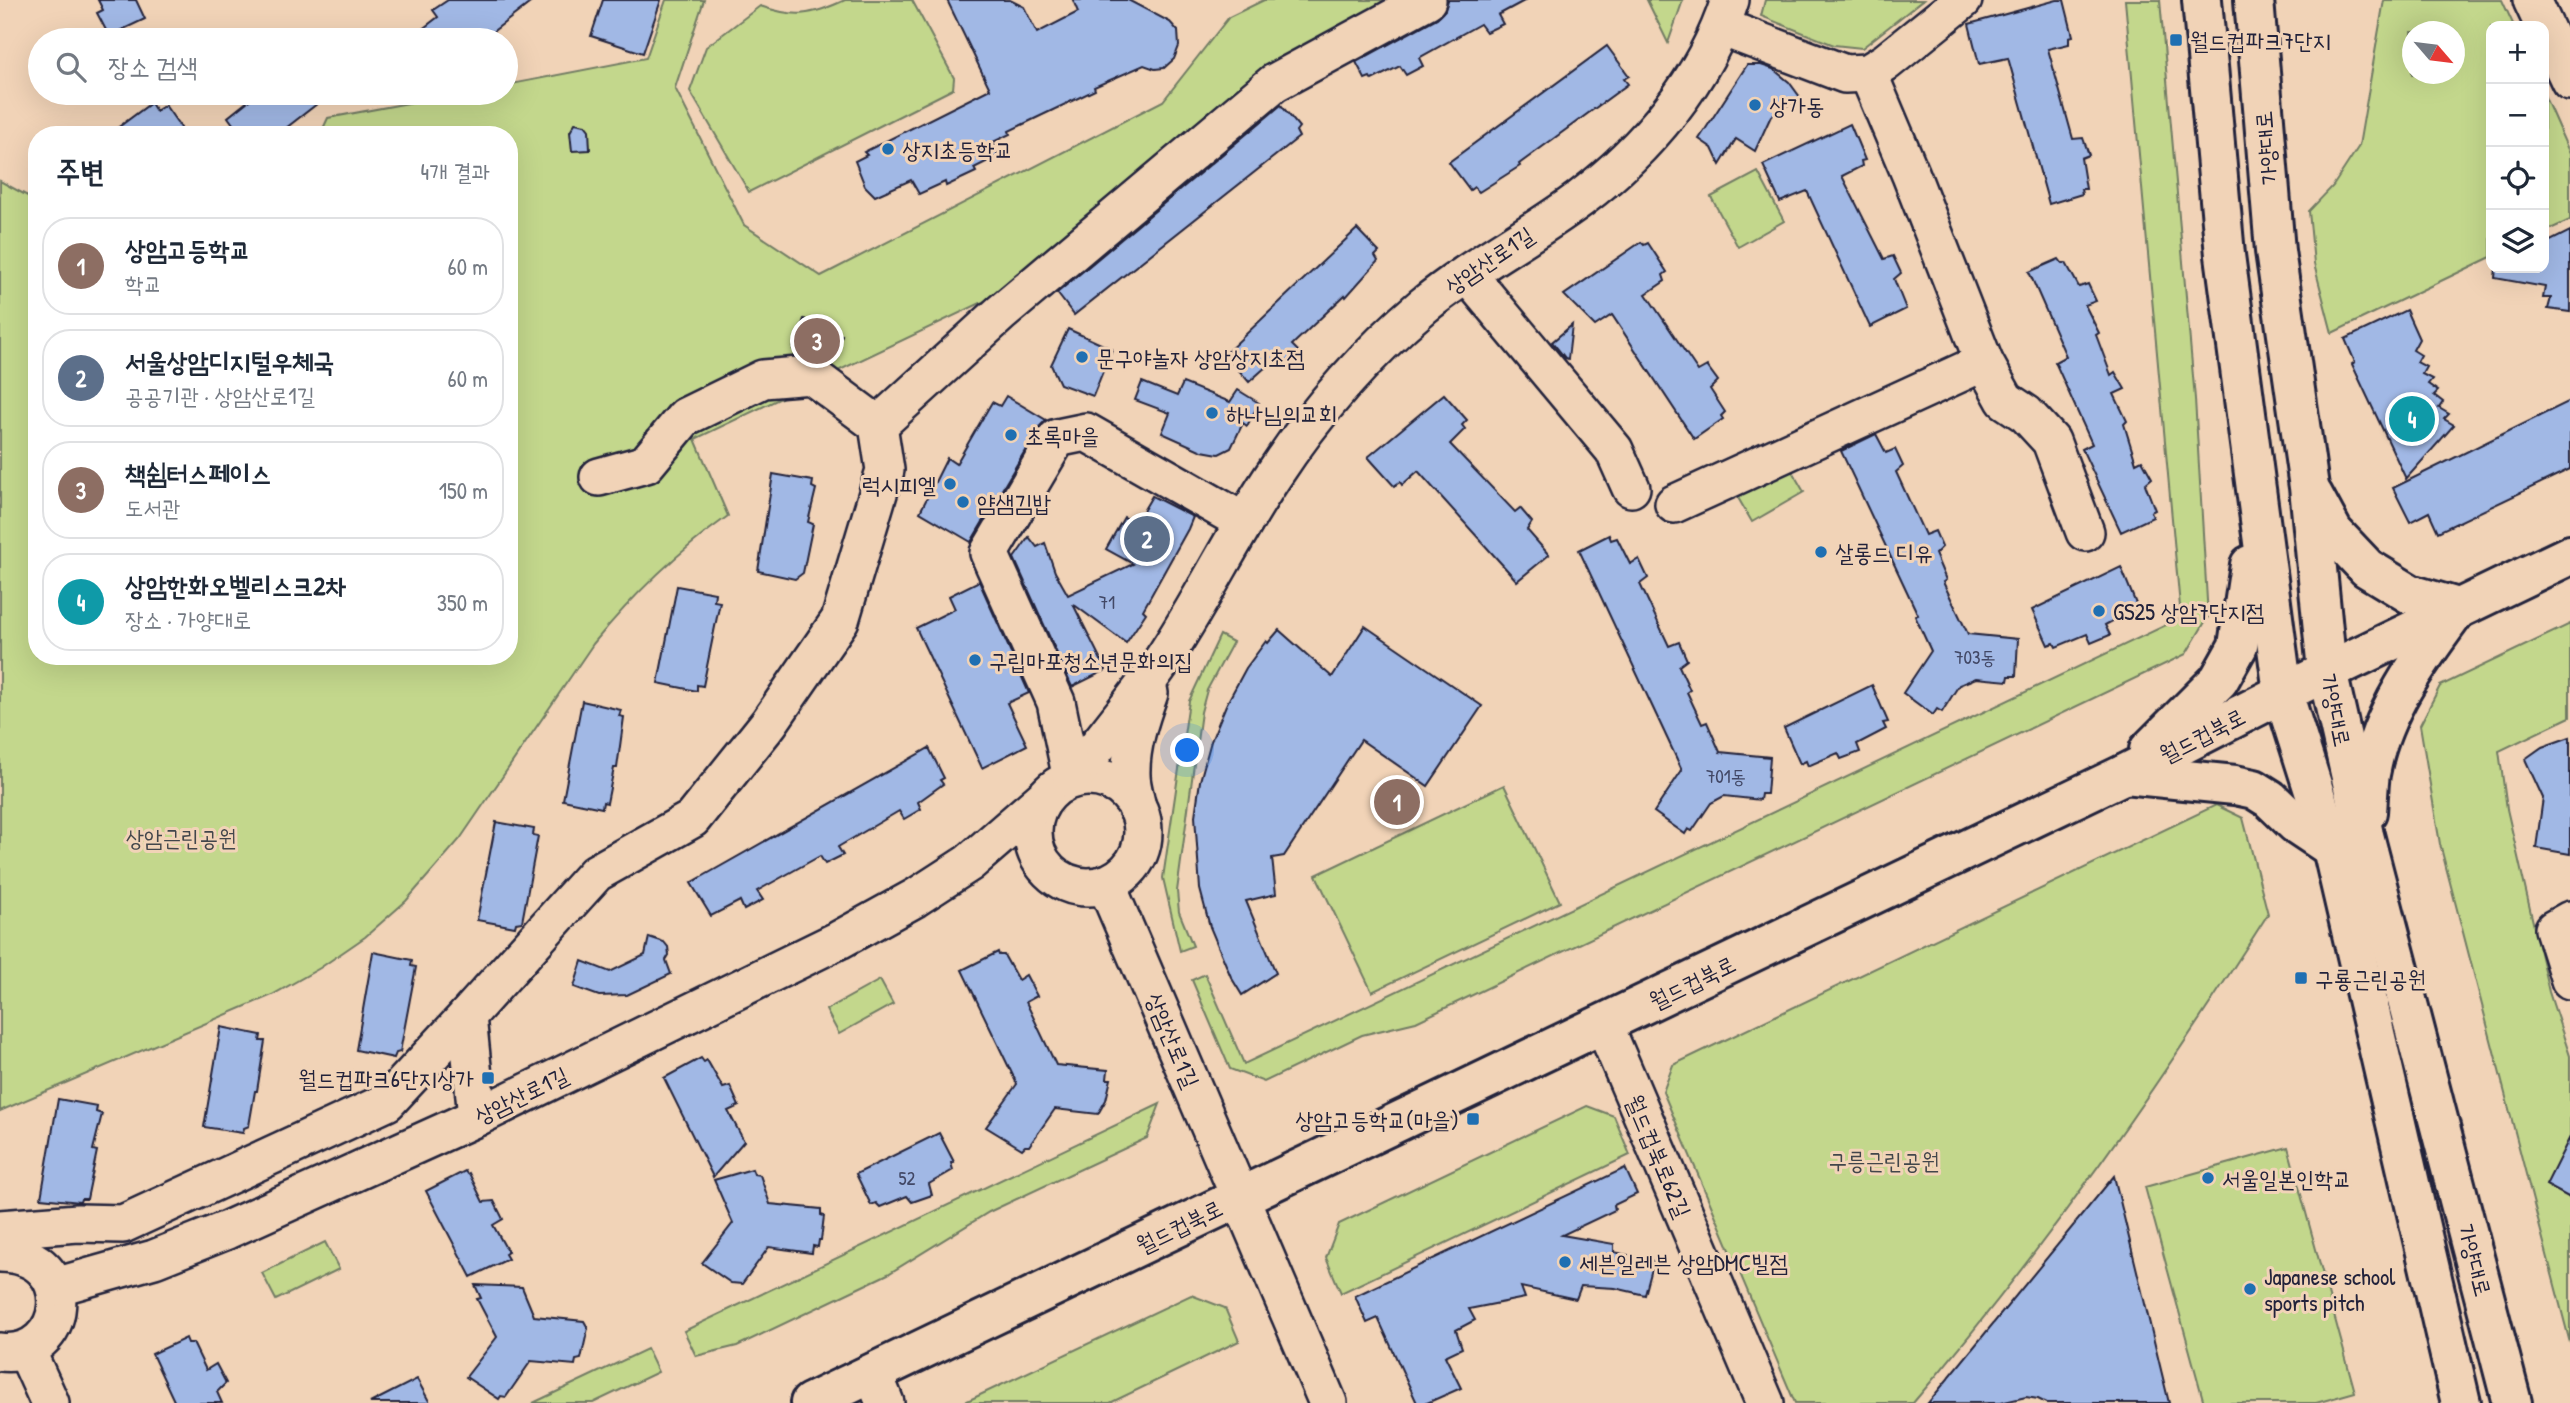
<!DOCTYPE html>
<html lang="ko">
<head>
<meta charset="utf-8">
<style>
	:root { --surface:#fff; --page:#f6f6f7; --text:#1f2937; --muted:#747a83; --line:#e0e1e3; --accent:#0b8043 }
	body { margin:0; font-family:"Patrick Hand","Poor Story",sans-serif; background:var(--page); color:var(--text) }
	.controls { position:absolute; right:21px; top:21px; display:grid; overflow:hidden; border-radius:14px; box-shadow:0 7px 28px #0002 }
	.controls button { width:63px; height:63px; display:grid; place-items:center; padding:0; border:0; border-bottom:2px solid var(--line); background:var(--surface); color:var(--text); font:35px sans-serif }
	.compass { position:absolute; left:2402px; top:21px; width:63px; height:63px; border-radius:50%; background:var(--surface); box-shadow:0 7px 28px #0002; rotate:118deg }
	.you { position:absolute; left:1188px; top:751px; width:24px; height:24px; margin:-18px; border:5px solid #fff; border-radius:50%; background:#1a73e8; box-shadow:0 0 0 10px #1a73e833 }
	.badge { display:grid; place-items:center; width:46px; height:46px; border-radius:50%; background:var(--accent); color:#fff; font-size:23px; font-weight:700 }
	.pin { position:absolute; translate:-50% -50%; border:4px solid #fff; box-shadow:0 2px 7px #0006 }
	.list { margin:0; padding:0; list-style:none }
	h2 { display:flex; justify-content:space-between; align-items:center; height:91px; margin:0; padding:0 28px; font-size:30px }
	h2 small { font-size:23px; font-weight:400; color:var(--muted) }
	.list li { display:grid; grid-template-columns:46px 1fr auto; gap:21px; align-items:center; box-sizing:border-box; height:98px; margin:0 14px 14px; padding:0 14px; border:2px solid var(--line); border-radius:28px }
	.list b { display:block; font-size:26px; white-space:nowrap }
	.list p { margin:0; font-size:23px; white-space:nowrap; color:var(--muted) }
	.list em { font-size:23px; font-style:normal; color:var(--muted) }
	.icon { flex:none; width:38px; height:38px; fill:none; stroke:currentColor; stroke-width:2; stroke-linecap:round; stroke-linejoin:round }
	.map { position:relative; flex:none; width:2570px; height:1403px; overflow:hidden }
	.search { position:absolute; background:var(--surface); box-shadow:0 7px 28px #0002; left:28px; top:28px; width:490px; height:77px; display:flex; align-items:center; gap:18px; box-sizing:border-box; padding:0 24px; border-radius:38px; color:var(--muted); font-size:26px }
	.panel { position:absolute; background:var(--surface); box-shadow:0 7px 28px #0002; left:28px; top:126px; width:490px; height:539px; border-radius:28px }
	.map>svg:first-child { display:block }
	.green { fill:#c3d78c; stroke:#727c64; stroke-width:2; fill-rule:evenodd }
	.building { fill:#a1b8e5; stroke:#22223b; stroke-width:2 }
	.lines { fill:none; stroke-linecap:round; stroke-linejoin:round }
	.minor-casing { stroke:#22223b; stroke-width:42 }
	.major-casing { stroke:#22223b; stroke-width:44 }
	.minor { stroke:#f1d3b7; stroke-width:37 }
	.major { stroke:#f1d3b7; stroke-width:38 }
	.poi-dot { fill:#1f6fb2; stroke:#f1d3b7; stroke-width:2.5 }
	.labels { text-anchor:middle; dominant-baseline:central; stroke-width:6; stroke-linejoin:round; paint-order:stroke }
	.number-label { font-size:19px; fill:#424866 }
	.poi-label { font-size:23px; fill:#22223b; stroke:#f1d3b7; text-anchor:start }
	.street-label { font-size:23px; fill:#22223b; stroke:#f1d3b7 }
	.park-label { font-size:23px; fill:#42464b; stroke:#f1d3b7 }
</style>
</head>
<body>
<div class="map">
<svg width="2570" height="1403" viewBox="0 0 2570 1403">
	<rect width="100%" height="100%" fill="#f1d3b7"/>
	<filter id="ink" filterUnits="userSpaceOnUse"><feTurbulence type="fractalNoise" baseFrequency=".0143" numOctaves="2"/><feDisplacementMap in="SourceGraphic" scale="14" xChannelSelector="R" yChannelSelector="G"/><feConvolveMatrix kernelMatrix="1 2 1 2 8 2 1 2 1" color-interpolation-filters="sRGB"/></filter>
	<g filter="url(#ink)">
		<!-- green -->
		<g class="green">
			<path d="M666,0H704L675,88L744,225L821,276L1163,101L1229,17L1264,0H1410L1027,281L695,439L728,516C676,553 633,595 593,644L460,839L406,901L365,937L320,968L272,995L0,1111V181L37,201V656H509V135H320L328,118L462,93H506V85L646,58Z"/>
			<path d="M845,0H912L954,78L953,89L749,192L690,91L706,47L760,6C795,18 811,16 845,0Z"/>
			<path d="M1647,0H1683L1668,43Z"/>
			<path d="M1765,0H1923L1862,48L1834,45L1761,16Z"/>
			<path d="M2125,0H2160L2195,399L2208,617L2186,654L1416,1022L1362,1035L1264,1082L1230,1069L1192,980L1205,974L1244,1064L2181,618Z"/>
			<path d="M2384,0H2502L2514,26H2491V257L2332,333L2314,264L2309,211L2333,186L2359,146ZM2412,32H2454V74H2412Z"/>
			<path d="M2544,95L2570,154V220L2544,232Z"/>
			<path d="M1758,172L1784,221L1738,247L1711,197Z"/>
			<path d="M1785,459L1804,492L1752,522L1733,489Z"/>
			<path d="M2570,624V717L2499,751L2507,809L2549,992L2570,1056V1343L2440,844L2420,725L2440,686Z"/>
			<path d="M1220,635L1233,642L1207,690L1201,712L1177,891L1179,912L1193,946L1180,951L1163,878L1189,701Z"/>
			<path d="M1504,785L1560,902L1372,992L1316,875Z"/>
			<path d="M2216,805L2243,818L2268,914C2159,1085 2045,1249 1913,1403H1795L1663,1092L1673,1065Z"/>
			<path d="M880,980L893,1004L839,1034L826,1010Z"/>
			<path d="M1160,1104L1147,1138L989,1212L888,1274L737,1346L696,1356L684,1331Z"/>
			<path d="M1587,1106L1614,1116L1630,1155L1341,1293L1326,1258L1339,1224Z"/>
			<path d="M2288,1147L2355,1392L2316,1403H2204L2145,1187Z"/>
			<path d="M325,1242L339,1269L276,1300L262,1273Z"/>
			<path d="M1191,1295L1225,1308L1239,1341L1110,1403H963Z"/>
			<path d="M647,1349L658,1372L593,1403H533Z"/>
		</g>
		<!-- building -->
		<g class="building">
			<path d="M98,0H136L145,19L109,36L97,13L103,10Z"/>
			<path d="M448,0H534L482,40H408L438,17L433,10Z"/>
			<path d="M603,0H661L643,53L591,36Z"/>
			<path d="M947,0H1010L1024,7L1037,33L1078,12L1073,0H1128L1170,22L1178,31L1179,46L1174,59L1164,68L1155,69L1144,65L1094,87L1095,90L1009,131L1010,134L993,142L998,156L974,168L976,172L946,186L945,182L919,194L911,180L875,196L865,186L855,161L867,155L864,152L990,89Z"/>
			<path d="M1448,0H1526L1498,15L1503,24L1486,32L1480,24L1419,58L1423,66L1406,75L1400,66L1372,80L1370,77L1365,79L1356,62L1437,18L1445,10Z"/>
			<path d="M2057,0H2064L2073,36L2069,37V44L2048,49L2073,139L2083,138L2089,155L2081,158L2086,189H2081L2082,194L2049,204L2008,58L1979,64L1969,24Z"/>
			<path d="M1607,46L1629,76L1624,79L1628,84L1519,164L1520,166L1479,192L1474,187L1470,190L1449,162Z"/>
			<path d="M1747,65H1761L1773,69L1789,82L1800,97L1771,116L1755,151L1736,139L1720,165L1712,148L1699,139Z"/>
			<path d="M258,93H331L277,135H241L228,117Z"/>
			<path d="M151,103L156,111L165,105L186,135H108Z"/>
			<path d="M1281,105L1299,127L1296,131L1299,137L1074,315L1057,293Z"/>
			<path d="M575,123L585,125L589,130L590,150L572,151L570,132Z"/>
			<path d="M1850,124L1865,160L1861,161L1862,166L1842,176L1884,259L1893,256L1901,273L1894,279L1906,309L1870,327L1807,191L1780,202L1763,165Z"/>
			<path d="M1357,229L1379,252L1375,256L1378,261L1346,297L1345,295L1292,345L1298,351L1285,364L1277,357L1249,382L1225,354Z"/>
			<path d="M2570,231V312L2548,309L2551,298H2543L2545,287L2495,278L2496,268H2544V244Z"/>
			<path d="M1641,242L1644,245L1648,243L1667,272L1663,275L1665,281L1646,294L1698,371L1707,366L1718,381L1710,389L1725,412L1721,416L1723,419L1694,439L1612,315L1595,326L1564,295Z"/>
			<path d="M2059,259L2062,263H2066L2079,287L2088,284L2096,301L2085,305L2099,333L2096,335L2111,375L2115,372L2125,389L2114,394L2127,421L2124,424L2136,463L2142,460L2152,478L2145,484L2155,510L2151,512L2153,517L2121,532L2082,449L2092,444L2055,362L2066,356L2029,272Z"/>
			<path d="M2406,310L2419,339L2413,350L2421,355L2417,362L2426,367L2422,374L2432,379L2428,384L2438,391L2434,395L2443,402L2439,408L2449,414L2444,419L2454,425L2406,479L2352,364L2355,362L2345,339Z"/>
			<path d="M804,319L842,335L830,363L823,358L805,354L793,349Z"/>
			<path d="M1572,325L1568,359L1565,358L1552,342Z"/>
			<path d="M1068,329L1112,349L1093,396L1060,384L1051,365Z"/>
			<path d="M1142,382L1177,396L1183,383L1230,402L1238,390L1259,403L1247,426L1243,423L1231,448L1219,454L1213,453L1202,451L1162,433L1170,413L1135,400Z"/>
			<path d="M1444,394L1467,420L1462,425L1465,429L1450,444L1515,512L1520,508L1532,522L1527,530L1549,555L1517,581L1418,471L1402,485L1400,482L1394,486L1368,457Z"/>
			<path d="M1006,396L1046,420L1039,427L971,542L920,512L947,458L956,464L992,402L1000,406Z"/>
			<path d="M2570,401V469L2438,532L2429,512L2410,522L2393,488Z"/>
			<path d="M1876,434L1886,453L1895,449L1903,466L1896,472L1925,535L1935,531L1942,547L1935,554L1946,580L1943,582L1968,634L2018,639L2016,676H2009L2008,681L1976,678L1959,685L1942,712L1937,709L1933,715L1903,693L1931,651L1915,616L1918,615L1841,451Z"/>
			<path d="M773,474L813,481L812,487L816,489L808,522L813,524L803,573L795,579L758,571Z"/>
			<path d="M1152,496L1193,517L1188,529L1143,610L1146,613L1126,643L1073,604L1106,670L1072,687L1014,558L1029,537L1037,547L1045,543L1055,572L1068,595L1133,564L1106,549L1124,517L1136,523Z"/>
			<path d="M1609,535L1611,540L1617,538L1630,564L1639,559L1648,578L1640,584L1669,646L1679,642L1687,660L1679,666L1690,690L1687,692L1702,724L1707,722L1720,752L1770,757L1767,794H1761L1760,800L1724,796L1711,803L1692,831L1688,829L1685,834L1654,812L1682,770L1579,550Z"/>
			<path d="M2121,567L2136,604L2132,606L2133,610L2105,625L2110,635L2091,643L2087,634L2056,647L2054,643L2048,645L2032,610Z"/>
			<path d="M979,581L1029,693L1007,703L1027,745L982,768L916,628L955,609L949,596Z"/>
			<path d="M677,586L715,593L714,601L720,602L703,686L697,685V691L658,683Z"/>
			<path d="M1365,626L1482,706L1428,786L1361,740L1284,856L1272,858L1276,894L1246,901L1276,973L1242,995L1231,977L1210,927L1200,889L1195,816L1200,781L1211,741L1226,705L1246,668L1266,641L1268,643L1279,630L1332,677Z"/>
			<path d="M1872,685L1888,722L1883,723L1886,729L1857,744L1860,752L1841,759L1838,753L1808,766L1806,761L1800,764L1784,728Z"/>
			<path d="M582,701L621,710L619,716L624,717L617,768H614L607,803L603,802L602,808L563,800Z"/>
			<path d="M2570,737V854L2536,848L2543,798L2525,759L2542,747Z"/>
			<path d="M929,748L944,778L940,780L943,784L918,802L921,809L904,819L899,811L838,847L843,855L825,864L820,856L757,891L763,900L744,910L740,901L711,916L691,883Z"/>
			<path d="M496,822L534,829L533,835L538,836L522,922L516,923L515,927L477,920Z"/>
			<path d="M649,937L664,942L668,947L669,955L666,960L671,974L627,995L599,996L574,987L582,961L610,972L645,955Z"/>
			<path d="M373,952L412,960L411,966L416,967L400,1052L396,1053L394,1058L356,1050Z"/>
			<path d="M998,952L999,955H1004L1018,980L1026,975L1037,996L1026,1002L1056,1065L1108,1070L1107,1079H1111L1106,1100L1098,1114L1055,1109L1029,1146H1025L1022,1149L986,1127L1017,1084L962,970Z"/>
			<path d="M221,1027L261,1035L260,1041H265L257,1091H255L249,1126L244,1128L243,1133L204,1127Z"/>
			<path d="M701,1058L704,1062L707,1060L723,1088L730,1086L739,1106L728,1111L744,1141L713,1177L664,1078Z"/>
			<path d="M58,1099L97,1106L96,1112L102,1114L93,1150L97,1151L87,1199H81L80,1202L41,1198Z"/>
			<path d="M939,1133L954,1162L951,1163L953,1170L929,1184L932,1195L912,1202L907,1196L880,1207L876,1203L871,1205L856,1174Z"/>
			<path d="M2570,1137V1198L2546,1185Z"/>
			<path d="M1625,1168L1637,1194L1614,1205L1615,1210L1562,1235L1614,1244V1252L1654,1261L1645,1295L1615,1288L1581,1286L1576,1299L1521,1287L1525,1298L1469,1309L1475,1320L1456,1330L1462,1348L1445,1356L1461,1388L1427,1403H1417L1378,1318L1367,1323L1355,1296Z"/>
			<path d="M752,1169L754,1174L760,1175L770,1204L821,1209V1215L824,1216L821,1240H819L818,1247L813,1246L812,1253L769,1247L742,1284L731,1283L702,1263L733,1223L714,1180Z"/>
			<path d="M465,1171L467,1174L469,1173L483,1202L494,1201L503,1219L493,1225L508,1252L505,1254L508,1259L471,1277L426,1191Z"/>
			<path d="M2114,1176L2169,1403H2046L2038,1399L2026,1397L2000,1403H1928Z"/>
			<path d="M475,1285L522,1287L534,1316L584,1321L588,1328L581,1359L576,1360L575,1365L531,1361L506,1397L501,1396L499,1399L466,1377L497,1337L477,1299L481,1298Z"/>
			<path d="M186,1338L188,1343H193L206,1370L216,1364L226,1383L217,1392L222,1403H175L152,1354Z"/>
			<path d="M417,1379L430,1403H370Z"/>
		</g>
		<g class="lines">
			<defs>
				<g id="minor">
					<path d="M2532,0L2570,81"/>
					<path d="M1721,27L1845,74L1868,73L1886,62L1963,0"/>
					<path d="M1868,73L1911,175L1984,362L2005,400L2026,414L2051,441L2085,532"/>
					<path d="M1467,274L1614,450L1631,488"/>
					<path d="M878,425L1001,313L1274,83L1427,0"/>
					<path d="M1674,504L1984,362"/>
					<circle cx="1088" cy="832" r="55"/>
					<path d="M1072,779C1102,739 1134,702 1162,661C1202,601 1233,536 1273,476C1315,412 1365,355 1423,306C1472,266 1529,237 1580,199C1646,149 1705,80 1730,0"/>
					<path d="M1072,779L1056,702L989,553L1057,438L1086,432L1244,522"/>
					<path d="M1137,808C1135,797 1131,785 1131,775C1130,747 1140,718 1149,693"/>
					<path d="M1106,884L1328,1403"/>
					<path d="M2570,920L2554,929L2570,980"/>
					<path d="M1604,1025L1765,1403"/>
					<path d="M477,1117L467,1016L596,873L692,819L769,723L840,620L885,470L878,425L811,375L763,379L685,417L646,464L599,477"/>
					<path d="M0,1229L78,1223L123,1224L387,1102L467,1016"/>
					<path d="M0,1253C83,1254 68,1360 0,1352"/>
					<path d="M55,1287L154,1259L227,1230L477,1117L839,940L915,898L969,863L1044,798"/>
					<path d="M26,1350L50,1403"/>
					<path d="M873,1373L885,1403"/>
				</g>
				<g id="major">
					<path d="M2202,0L2225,255L2283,693L2332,848L2461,1403"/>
					<path d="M2254,0L2275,251L2309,487L2327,671L2364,835L2512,1403"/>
					<path d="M2313,495L2333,532L2367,568L2410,594L2458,608C2421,658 2381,711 2370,774C2368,787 2368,800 2367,812"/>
					<path d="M2149,750L2219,680L2238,646L2250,565"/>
					<path d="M2125,774L2235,785L2254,789L2270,799L2296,824L2332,848"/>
					<path d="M810,1403L2125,774L2283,693L2570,555"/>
				</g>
			</defs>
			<!-- minor casing -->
			<use href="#minor" class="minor-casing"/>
			<!-- major casing -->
			<use href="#major" class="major-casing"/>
			<!-- minor -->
			<use href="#minor" class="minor"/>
			<!-- major -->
			<use href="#major" class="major"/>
		</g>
	</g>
	<!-- markers -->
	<g class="poi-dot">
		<rect x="2169" y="33" width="14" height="14" rx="3.5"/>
		<circle cx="1755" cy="105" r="7"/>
		<circle cx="888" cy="149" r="7"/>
		<circle cx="1082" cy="357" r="7"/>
		<circle cx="1212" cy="413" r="7"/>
		<circle cx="1011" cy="435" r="7"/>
		<circle cx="950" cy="484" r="7"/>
		<circle cx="963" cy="502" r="7"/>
		<circle cx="1821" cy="552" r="7"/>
		<circle cx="2099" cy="611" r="7"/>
		<circle cx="975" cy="660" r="7"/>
		<rect x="2294" y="971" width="14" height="14" rx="3.5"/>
		<rect x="481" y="1071" width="14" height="14" rx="3.5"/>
		<rect x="1466" y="1112" width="14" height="14" rx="3.5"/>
		<circle cx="2208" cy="1178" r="7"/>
		<circle cx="1565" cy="1262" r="7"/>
		<circle cx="2250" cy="1289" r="7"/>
	</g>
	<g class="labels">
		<!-- number labels -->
		<g class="number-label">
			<text x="1107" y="602">71</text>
			<text x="1975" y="657">703동</text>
			<text x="1726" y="776">701동</text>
			<text x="907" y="1178">52</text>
		</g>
		<!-- poi labels -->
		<g class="poi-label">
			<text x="2190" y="40">월드컵파크7단지</text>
			<text x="1769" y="105">상가동</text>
			<text x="902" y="149">상지초등학교</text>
			<text x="1096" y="357">문구야놀자 상암상지초점</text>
			<text x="1226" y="413">하나님의교회</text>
			<text x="1025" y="435">초록마을</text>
			<text x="936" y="484" text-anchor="end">럭시피엘</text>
			<text x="977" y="502">얌샘김밥</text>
			<text x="1835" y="552">살롱드 디유</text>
			<text x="2113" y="611">GS25 상암7단지점</text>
			<text x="989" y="660">구립마포청소년문화의집</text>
			<text x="2315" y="978">구룡근린공원</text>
			<text x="474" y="1078" text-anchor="end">월드컵파크6단지상가</text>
			<text x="1459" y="1119" text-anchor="end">상암고등학교(마을)</text>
			<text x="2222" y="1178">서울일본인학교</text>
			<text x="1579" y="1262">세븐일레븐 상암DMC빌점</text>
			<text x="2264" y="1276">Japanese school<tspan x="2264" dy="26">sports pitch</tspan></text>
		</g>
		<!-- street labels -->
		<g class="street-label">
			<text transform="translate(2266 148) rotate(-95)">가양대로</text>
			<text transform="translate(1489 260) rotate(-34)">상암산로1길</text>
			<text transform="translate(2336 710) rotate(78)">가양대로</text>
			<text transform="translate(2202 735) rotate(-27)">월드컵북로</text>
			<text transform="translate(1692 982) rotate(-26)">월드컵북로</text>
			<text transform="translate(1173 1040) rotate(67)">상암산로1길</text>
			<text transform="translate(521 1095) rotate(-26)">상암산로1길</text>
			<text transform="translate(1659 1156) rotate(67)">월드컵북로62길</text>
			<text transform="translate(1179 1226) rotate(-26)">월드컵북로</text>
			<text transform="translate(2475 1260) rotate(75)">가양대로</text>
		</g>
		<!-- park labels -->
		<g class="park-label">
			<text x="181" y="837">상암근린공원</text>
			<text x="1884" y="1160">구릉근린공원</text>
		</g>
	</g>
</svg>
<div class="controls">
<button>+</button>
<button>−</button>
<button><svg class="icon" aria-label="locate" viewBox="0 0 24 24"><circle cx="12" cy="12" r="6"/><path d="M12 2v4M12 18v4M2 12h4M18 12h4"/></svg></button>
<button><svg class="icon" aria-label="layers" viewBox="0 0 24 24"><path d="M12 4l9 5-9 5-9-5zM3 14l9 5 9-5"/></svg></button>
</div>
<svg class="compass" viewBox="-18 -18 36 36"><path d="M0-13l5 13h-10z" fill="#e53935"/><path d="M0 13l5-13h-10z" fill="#747a83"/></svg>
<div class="you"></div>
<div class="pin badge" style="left:1397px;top:802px;background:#8d6e63">1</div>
<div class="pin badge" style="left:1147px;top:539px;background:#5c6f8a">2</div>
<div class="pin badge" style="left:817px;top:341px;background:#8d6e63">3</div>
<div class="pin badge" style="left:2412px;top:419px;background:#0f9aa8">4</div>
<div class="search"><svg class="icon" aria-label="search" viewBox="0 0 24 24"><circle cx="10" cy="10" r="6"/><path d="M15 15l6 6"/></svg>장소 검색</div>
<section class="panel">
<h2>주변<small>4개 결과</small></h2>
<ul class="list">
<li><span class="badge" style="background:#8d6e63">1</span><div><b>상암고등학교</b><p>학교</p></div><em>60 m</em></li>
<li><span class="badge" style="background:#5c6f8a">2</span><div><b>서울상암디지털우체국</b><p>공공기관 · 상암산로1길</p></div><em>60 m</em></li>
<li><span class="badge" style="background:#8d6e63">3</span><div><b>책쉼터스페이스</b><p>도서관</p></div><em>150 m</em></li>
<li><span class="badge" style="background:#0f9aa8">4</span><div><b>상암한화오벨리스크2차</b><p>장소 · 가양대로</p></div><em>350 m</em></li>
</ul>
</section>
</div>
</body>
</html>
